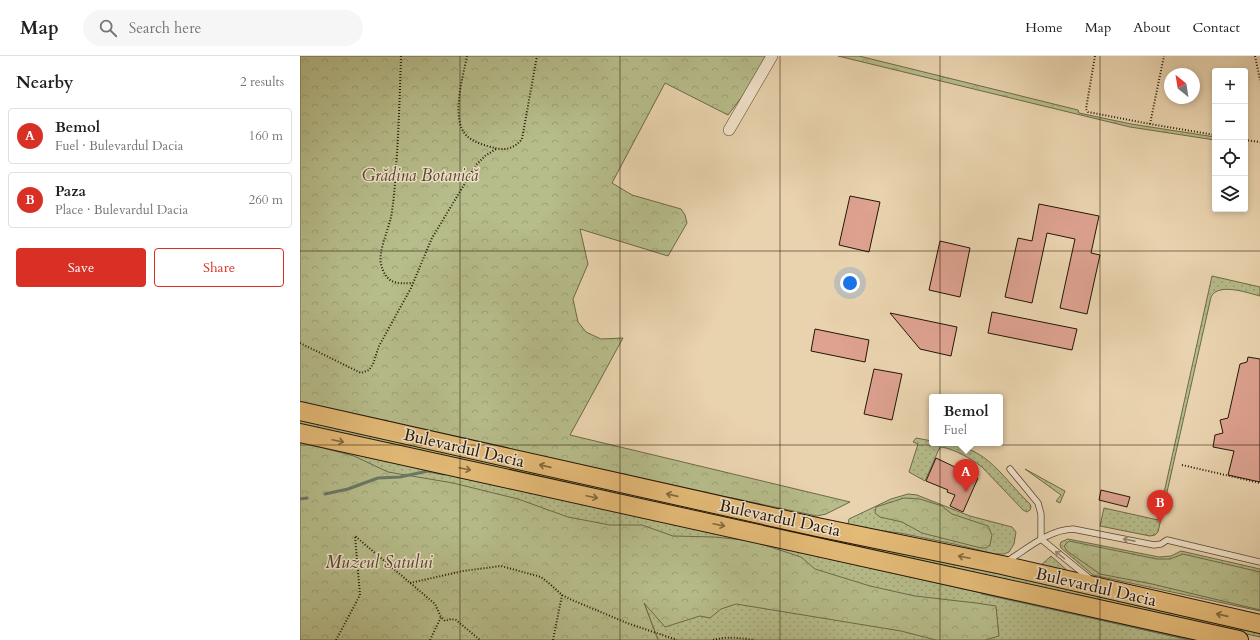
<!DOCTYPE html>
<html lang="en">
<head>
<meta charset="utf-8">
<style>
	:root { --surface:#fff; --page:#f6f6f6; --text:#202124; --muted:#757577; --line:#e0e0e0; --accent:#d93025 }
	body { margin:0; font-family:Cardo,serif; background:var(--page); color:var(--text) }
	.controls { position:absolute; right:12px; top:12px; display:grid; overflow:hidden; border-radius:4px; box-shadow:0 2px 6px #0003 }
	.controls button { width:36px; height:36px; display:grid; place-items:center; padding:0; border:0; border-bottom:1px solid var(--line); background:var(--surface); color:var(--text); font:20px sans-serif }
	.compass { position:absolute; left:864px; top:12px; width:36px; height:36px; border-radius:50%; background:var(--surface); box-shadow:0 2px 6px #0003; rotate:330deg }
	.you { position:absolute; left:550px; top:227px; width:14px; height:14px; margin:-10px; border:3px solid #fff; border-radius:50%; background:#1a73e8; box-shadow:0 0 0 6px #1a73e833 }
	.badge { display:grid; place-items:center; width:26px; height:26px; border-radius:50%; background:var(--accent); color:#fff; font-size:13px; font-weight:700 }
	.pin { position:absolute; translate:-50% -33px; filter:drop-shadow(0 1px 2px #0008) }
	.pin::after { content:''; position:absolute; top:21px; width:14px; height:12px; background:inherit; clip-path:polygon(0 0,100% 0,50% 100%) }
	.popup { position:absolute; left:629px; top:338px; width:74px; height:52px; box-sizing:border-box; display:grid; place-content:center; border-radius:4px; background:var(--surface); filter:drop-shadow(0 1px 3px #0005); font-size:13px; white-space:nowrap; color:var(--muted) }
	.popup b { font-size:15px; color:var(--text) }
	.popup::after { content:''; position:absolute; left:50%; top:100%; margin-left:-8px; border:8px solid transparent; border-top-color:var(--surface) }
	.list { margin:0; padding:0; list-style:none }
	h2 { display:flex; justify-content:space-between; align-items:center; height:52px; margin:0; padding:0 16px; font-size:17px }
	h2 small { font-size:13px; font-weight:400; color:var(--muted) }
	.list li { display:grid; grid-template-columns:26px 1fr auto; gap:12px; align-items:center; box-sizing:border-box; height:56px; margin:0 8px 8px; padding:0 8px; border:1px solid var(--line); border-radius:4px }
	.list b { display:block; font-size:15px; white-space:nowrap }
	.list p { margin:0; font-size:13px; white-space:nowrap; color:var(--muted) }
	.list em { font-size:13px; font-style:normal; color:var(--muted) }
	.actions { display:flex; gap:8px; padding:12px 16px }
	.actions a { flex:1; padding:9px 0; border:1px solid var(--accent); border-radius:4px; text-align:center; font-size:14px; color:var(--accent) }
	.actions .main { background:var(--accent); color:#fff }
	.icon { flex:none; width:22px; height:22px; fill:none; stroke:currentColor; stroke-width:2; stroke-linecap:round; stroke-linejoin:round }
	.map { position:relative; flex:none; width:960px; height:584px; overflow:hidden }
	header { display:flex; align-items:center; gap:24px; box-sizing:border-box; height:56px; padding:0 20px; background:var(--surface); border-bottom:1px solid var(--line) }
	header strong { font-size:19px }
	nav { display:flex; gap:22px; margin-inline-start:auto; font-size:14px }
	.search { width:280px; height:36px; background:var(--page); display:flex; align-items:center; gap:10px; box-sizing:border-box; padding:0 14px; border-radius:22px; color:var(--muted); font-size:15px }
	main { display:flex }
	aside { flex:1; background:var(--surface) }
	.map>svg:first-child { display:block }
	.grass { fill:url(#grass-dots); stroke:#6d6948 }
	.forest { fill:url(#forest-crowns); stroke:#6d6948 }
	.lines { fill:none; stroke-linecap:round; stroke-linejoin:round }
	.stream { stroke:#6a7865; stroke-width:3 }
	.building { fill:#dda290; stroke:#241605 }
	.lane-casing { stroke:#55452f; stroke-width:7 }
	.street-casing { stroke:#55452f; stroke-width:12 }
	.primary-casing { stroke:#241605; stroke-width:20 }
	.path { stroke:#241605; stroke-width:2; stroke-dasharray:1 2; stroke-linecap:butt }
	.lane { stroke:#f1e2ca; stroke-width:5.5 }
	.street { stroke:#f1e2ca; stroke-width:11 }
	.primary { stroke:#e4ba77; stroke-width:18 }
	.oneway { stroke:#84683e }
	.oneway2 { stroke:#958671 }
	.grid { fill:none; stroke:#241605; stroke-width:1; stroke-opacity:0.55 }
	.labels { text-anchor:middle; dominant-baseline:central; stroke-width:3; stroke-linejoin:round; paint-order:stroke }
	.park-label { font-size:17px; font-style:italic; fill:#50482d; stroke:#f1e2ca }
	.street-label { font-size:17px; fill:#241605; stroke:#f1e2ca }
</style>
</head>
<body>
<header>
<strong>Map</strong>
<div class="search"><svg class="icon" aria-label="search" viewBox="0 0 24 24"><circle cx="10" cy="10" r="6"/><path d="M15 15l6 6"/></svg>Search here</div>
<nav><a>Home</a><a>Map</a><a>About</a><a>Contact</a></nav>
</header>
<main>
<aside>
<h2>Nearby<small>2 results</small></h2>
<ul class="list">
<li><span class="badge">A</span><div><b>Bemol</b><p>Fuel · Bulevardul Dacia</p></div><em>160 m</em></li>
<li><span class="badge">B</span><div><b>Paza</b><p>Place · Bulevardul Dacia</p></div><em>260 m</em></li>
</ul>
<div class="actions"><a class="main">Save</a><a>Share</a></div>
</aside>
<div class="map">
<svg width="960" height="584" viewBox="0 0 960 584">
	<defs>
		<pattern id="grass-dots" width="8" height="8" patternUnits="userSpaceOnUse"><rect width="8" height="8" fill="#b6bc8a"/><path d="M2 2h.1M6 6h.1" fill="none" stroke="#9ca176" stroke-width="1.8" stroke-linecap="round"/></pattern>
		<pattern id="forest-crowns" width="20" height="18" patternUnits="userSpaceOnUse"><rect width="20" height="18" fill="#b6bc8a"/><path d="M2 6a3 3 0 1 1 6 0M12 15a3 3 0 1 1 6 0" fill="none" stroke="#9ca176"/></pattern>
	</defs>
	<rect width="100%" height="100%" fill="#e9d3ae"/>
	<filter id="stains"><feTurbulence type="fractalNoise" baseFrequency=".005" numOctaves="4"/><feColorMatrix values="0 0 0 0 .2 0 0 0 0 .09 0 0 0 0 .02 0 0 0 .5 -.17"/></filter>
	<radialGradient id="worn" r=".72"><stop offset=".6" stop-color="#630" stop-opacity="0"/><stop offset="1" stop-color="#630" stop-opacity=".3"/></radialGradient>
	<!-- grass -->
	<g class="grass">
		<path d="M912,220L960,231V240C948,237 918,226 911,241L858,476L855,479L850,480L800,470L804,452L858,464Z"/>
		<path d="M0,362L960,575V581L0,368Z"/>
		<path d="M616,382L632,385V387C686,387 696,415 730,448L731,451L730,454L727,456L723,454L682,411C670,402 656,394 642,391L639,393L625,425L609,416L618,388L613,386Z"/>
		<path d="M0,383L889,584H358L318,477L0,411Z"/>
		<path d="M725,413L765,435L760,447L756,445L761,439Z"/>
		<path d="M608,438L617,439L670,460L712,471L716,476L714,488L709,496L704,498H695L654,488L600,477L550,471L548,468L549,463L591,443Z"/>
		<path d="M768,483L859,501L871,500L881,495L960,513V555L793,519L761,492L760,489L761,486Z"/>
		<path d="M751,500L770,517L737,513Z"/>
	</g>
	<!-- forest -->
	<g class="forest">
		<path d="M0,0H467L451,29L428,59L365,27L312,127L332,139L381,153L385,159L387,167L368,200L280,173L288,208L273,243L278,266L286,276L301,283L323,282L270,379L550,446L526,458L517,460L432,442H425L0,349Z"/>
		<path d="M538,0H559L778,54L779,57L831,68L915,81V84L830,71Z"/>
		<path d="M0,386L54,400L88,416L153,427L218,443L268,461L310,469H342L373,480L415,481L452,485L501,501L515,513L570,530L615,540L676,547L696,550L699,580L685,584H636L601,575L436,548L421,553L410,562L400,560L365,571L344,547L358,584H0Z"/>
		<path d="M604,442L620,443L642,450L652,458L688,470L692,479L690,489L686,492H681L622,477L602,466L580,461L575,457L576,451Z"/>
		<path d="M769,485L857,503H870L883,498L960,516V554L852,528L800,518L767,495L764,490Z"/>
	</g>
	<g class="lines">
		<!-- stream -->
		<g class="stream">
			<path d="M25,438L48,433L78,422L100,421L128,415L144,418"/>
			<path d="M0,443L7,442"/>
			<path d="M682,537L895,584"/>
		</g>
	</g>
	<!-- building -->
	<g class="building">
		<path d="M550,140L580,146L569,196L539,189Z"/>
		<path d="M739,148L799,160L791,197L800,199L787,258L760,252L775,183L747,177L732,247L705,241L718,182L732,185Z"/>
		<path d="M640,185L670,192L660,241L629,234Z"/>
		<path d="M692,256L777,273L772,294L688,277Z"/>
		<path d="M590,257L657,271L651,300L620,293Z"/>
		<path d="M515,273L569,284L565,306L511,295Z"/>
		<path d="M948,301L960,303V426L928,419L934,395L913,391L915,379L923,377L920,364L928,362L940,308L947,306Z"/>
		<path d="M574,313L602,318L592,364L564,358Z"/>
		<path d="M636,402L678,422L663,456L650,450L655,439L647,436L648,434L626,425Z"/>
		<path d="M801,434L830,441L827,451L799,444Z"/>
	</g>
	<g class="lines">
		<defs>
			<g id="lane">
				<path d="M710,413L738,447L741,458V483"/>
				<path d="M741,483L789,522"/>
				<path d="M706,506C727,493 748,474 773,473L854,489L861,488L867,484L960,506"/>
			</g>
			<path id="street" d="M429,74L472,0"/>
			<g id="primary">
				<path d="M0,355L517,471L702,509L960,568"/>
				<path d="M0,377L939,584"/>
			</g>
		</defs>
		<!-- lane casing -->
		<use href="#lane" class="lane-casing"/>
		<!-- street casing -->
		<use href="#street" class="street-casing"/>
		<!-- primary casing -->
		<use href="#primary" class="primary-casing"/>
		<!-- path -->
		<g class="path">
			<path d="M101,0C100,33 99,65 97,98C95,120 95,139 91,161C88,175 78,196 81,208C86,228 96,228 113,227"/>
			<path d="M167,0C163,21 150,64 167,80C173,86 186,90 195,92C205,95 215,92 222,83L237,0"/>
			<path d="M795,0L786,53L788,56L850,68L915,79"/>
			<path d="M955,0L960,24"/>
			<path d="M850,68L864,0"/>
			<path d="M945,84L960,86"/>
			<path d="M0,287L61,317L69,314L73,308L79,290L111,232L132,182L176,109L185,100L196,93"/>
			<path d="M882,409L960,427"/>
			<path d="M110,527L163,515L201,510L241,521L250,528L262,539L272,544L327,567L377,584"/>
			<path d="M36,584L60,539L55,480L135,548L141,561L145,565L151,563L156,564L180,584"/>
			<path d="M130,584L141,561"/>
			<path d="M253,584L262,539"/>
			<path d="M413,584C427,580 440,582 455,584"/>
		</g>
		<!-- lane -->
		<use href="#lane" class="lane"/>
		<!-- street -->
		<use href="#street" class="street"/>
		<!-- primary -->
		<use href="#primary" class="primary"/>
	</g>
	<!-- one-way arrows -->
	<defs><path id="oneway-shaft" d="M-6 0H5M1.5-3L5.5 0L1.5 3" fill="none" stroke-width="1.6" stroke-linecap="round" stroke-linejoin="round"/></defs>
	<g class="oneway">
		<use href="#oneway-shaft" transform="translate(38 385) rotate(12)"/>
		<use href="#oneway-shaft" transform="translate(245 410) rotate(-167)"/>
		<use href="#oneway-shaft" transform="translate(165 413) rotate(12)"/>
		<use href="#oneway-shaft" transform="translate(372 439) rotate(-167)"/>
		<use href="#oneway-shaft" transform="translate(292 441) rotate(12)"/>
		<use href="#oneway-shaft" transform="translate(419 469) rotate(12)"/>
		<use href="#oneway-shaft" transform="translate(664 501) rotate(-168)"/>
		<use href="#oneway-shaft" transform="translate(922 559) rotate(-167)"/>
	</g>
	<g class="oneway2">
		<use href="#oneway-shaft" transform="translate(829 484) rotate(-169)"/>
		<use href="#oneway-shaft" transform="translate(760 499) rotate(-141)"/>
	</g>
	<!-- grid -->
	<path class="grid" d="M160,0V584M320,0V584M480,0V584M640,0V584M800,0V584M0,195H960M0,389H960"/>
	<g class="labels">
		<!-- park labels -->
		<g class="park-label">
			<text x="120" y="119">Grădina Botanică</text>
			<text x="79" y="506">Muzeul Satului</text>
		</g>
		<!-- street labels -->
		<g class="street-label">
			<text transform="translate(164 392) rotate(13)">Bulevardul Dacia</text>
			<text transform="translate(480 462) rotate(12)">Bulevardul Dacia</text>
			<text transform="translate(796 531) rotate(13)">Bulevardul Dacia</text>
		</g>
	</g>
	<rect width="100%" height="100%" filter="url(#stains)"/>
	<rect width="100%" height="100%" fill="url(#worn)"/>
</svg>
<div class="controls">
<button>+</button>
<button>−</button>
<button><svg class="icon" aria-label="locate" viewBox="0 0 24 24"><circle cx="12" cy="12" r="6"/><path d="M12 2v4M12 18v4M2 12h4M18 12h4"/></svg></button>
<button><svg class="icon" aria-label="layers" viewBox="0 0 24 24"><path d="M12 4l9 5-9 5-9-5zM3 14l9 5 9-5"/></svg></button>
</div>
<svg class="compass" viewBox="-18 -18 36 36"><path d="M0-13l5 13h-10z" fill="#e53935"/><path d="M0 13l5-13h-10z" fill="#757577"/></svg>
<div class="you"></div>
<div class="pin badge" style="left:666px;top:436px">A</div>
<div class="popup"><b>Bemol</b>Fuel</div>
<div class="pin badge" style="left:860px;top:467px">B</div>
</div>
</main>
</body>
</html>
